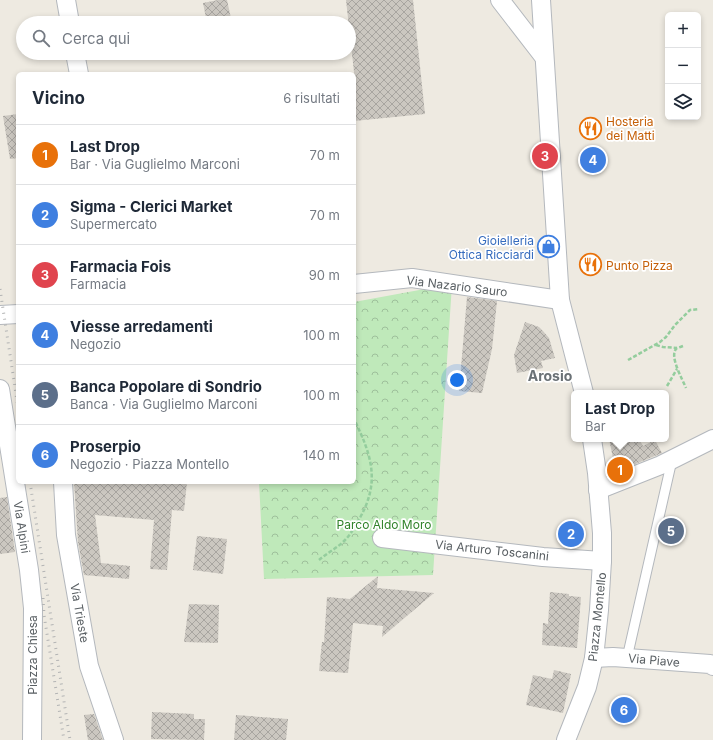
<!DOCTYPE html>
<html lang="it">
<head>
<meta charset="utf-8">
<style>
	:root { --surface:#fff; --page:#f2f2f3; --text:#1f2937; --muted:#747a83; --line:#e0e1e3; --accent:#1a73e8 }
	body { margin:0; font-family:Inter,sans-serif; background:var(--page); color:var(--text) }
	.controls { position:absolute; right:12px; top:12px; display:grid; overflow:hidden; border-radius:6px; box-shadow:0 2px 6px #0003 }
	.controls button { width:36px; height:36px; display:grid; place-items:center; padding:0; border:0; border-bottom:1px solid var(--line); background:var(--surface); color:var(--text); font:20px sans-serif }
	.you { position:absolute; left:457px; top:380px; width:14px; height:14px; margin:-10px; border:3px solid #fff; border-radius:50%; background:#1a73e8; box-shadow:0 0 0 6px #1a73e833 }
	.badge { display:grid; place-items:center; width:26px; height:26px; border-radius:50%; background:var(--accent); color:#fff; font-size:13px; font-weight:700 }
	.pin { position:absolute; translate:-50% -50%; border:2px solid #fff; box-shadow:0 1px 4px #0006 }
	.popup { position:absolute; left:571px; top:390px; width:98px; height:52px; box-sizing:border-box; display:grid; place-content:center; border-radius:6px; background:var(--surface); filter:drop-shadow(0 1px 3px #0005); font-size:13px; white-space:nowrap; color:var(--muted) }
	.popup b { font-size:15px; color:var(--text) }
	.popup::after { content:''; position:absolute; left:50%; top:100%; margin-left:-8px; border:8px solid transparent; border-top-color:var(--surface) }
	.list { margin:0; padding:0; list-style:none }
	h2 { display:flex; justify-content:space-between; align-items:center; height:52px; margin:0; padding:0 16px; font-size:17px }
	h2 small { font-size:13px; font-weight:400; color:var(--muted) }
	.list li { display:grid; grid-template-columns:26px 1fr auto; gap:12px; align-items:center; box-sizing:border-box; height:60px; padding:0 16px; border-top:1px solid var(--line) }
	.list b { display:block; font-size:15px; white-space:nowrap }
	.list p { margin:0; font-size:13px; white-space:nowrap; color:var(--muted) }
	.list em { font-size:13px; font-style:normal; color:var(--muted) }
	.icon { flex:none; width:22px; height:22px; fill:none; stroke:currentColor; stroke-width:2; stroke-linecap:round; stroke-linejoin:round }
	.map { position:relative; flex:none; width:713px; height:740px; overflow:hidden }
	.search { position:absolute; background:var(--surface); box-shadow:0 2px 6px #0003; left:16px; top:16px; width:340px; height:44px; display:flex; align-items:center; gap:10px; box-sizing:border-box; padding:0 14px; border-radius:22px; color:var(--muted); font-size:15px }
	.panel { position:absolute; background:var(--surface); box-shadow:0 2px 6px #0003; left:16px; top:72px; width:340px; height:412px; border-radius:6px }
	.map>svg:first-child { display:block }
	.park { fill:url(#park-crowns) }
	.building { fill:url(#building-cross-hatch) }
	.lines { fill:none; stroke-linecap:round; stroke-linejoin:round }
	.service-casing { stroke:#b4b8bd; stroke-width:11 }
	.minor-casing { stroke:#b4b8bd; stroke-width:20 }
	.path { stroke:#94cd9d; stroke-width:2.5; stroke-dasharray:4 2; stroke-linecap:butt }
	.service { stroke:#fff; stroke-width:9 }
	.minor { stroke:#fff; stroke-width:18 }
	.rail { stroke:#b3b4b4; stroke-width:3; stroke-dasharray:1 5; stroke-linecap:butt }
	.labels { text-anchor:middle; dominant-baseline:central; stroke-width:3.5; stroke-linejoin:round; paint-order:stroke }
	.food-label { font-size:12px; fill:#c56008; stroke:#fff; text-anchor:start }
	.shop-label { font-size:12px; fill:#366cbe; stroke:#fff; text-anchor:end }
	.street-label { font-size:12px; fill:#595f63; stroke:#fff }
	.park-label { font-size:12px; fill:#30822a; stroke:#fff }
	.quarter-label { font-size:14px; font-weight:bold; fill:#6a7176; stroke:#fff }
</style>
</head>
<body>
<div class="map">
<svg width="713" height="740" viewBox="0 0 713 740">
	<defs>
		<pattern id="park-crowns" width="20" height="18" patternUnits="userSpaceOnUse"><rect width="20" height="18" fill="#bfe9ba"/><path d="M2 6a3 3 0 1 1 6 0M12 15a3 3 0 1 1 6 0" fill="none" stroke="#9ec09b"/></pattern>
		<pattern id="building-cross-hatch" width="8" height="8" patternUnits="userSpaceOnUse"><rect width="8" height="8" fill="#cbc7c0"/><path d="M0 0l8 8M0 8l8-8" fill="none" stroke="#a8a5a0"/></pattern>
	</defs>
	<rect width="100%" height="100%" fill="#eeeae1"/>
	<!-- park -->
	<path class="park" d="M452,284L433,575L264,579L259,482H354V302Z"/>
	<!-- building -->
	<g class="building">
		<path d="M218,0H227L232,23H207L203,3Z"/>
		<path d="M346,0H413L425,114L354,121V72Z"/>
		<path d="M18,114V158L10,159L3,116Z"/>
		<path d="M467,297L497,301L492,349L482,393L459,391Z"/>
		<path d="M525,322L539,327L543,331L549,338L555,358L541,361L543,368L517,373L514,355Z"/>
		<path d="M609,439H639L643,446L655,440L662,453L616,472Z"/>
		<path d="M74,482H187L184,511L172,510L167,570L150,569L154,520L95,515L101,563L130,566L129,579L84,575L78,542Z"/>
		<path d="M7,497L15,552L0,554V498Z"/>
		<path d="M197,536L227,539L223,574L193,570Z"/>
		<path d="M378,576L377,588L434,593L382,637L383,626L353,623L348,673L319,671L322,642H324L327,597L350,599Z"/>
		<path d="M550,592L569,594V596L581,597L577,648L542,645L543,623L548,624Z"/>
		<path d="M189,604L219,605L218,643L184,642Z"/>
		<path d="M554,670L571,674L563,713L526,705L533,675L552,679Z"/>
		<path d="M152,712L194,714V719H205L204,740L151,739Z"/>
		<path d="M94,714L103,740H88L84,715Z"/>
		<path d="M236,715L288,719L286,740H234Z"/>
	</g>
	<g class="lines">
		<defs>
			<path id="service" d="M627,658L672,460"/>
			<g id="minor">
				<path d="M66,0L70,23"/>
				<path d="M500,0L544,57"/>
				<path d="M541,0L560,300L584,393"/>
				<path d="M75,53L79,74"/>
				<path d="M354,284L412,278L560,300"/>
				<path d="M0,315L18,314"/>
				<path d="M0,389L29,570L33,608L32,740"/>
				<path d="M63,482L66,535L89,666L114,740"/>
				<path d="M598,490L661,465L713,439"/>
				<path d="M382,538L543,557L602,561"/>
				<path d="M594,658L613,657L710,664L713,666"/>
				<path d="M566,740L587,687L594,658L599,610L602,561V533L597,473L592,439"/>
			</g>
		</defs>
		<!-- service casing -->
		<use href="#service" class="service-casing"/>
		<!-- minor casing -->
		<use href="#minor" class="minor-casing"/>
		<!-- path -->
		<g class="path">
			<path d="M656,345L663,347L677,348"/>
			<path d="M683,346C683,346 678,348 677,348C668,355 683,380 686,388"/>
			<path d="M628,360L660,342L666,337L675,325L690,310L699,309"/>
			<path d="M667,386L677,369"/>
			<path d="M319,560C327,553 339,547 346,539C351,534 354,527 358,521C381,483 372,456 354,419"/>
		</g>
		<!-- service -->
		<use href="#service" class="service"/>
		<!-- minor -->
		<use href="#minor" class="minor"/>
		<!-- rail -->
		<g class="rail">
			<path d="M0,289L18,407"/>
			<path d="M30,482L70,740"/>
			<path d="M43,598L44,615L64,740"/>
		</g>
	</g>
	<!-- icons -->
	<defs>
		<symbol id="restaurant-ring" viewBox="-11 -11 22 22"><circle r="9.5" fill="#fff" stroke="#e8710a" stroke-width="1.5"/><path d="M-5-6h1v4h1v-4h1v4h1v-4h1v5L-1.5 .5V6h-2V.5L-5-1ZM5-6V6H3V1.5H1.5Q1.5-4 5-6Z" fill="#e8710a"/></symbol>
		<symbol id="shop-ring" viewBox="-11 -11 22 22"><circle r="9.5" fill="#fff" stroke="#3f7fe0" stroke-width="1.5"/><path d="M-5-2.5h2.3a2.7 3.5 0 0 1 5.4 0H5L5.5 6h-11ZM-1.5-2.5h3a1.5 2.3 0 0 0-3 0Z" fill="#3f7fe0"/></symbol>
	</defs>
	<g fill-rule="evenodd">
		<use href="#restaurant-ring" x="578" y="116" width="25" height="25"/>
		<use href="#shop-ring" x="536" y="234" width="25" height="25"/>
		<use href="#restaurant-ring" x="578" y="252" width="25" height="25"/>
	</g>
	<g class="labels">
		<!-- food labels -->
		<g class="food-label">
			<text x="606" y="121">Hosteria<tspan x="606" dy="14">dei Matti</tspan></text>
			<text x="606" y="265">Punto Pizza</text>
		</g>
		<!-- shop labels -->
		<g class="shop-label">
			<text x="534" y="240">Gioielleria<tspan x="534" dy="14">Ottica Ricciardi</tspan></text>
		</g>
		<!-- street labels -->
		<g class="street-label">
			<text transform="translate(457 286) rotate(7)">Via Nazario Sauro</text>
			<text transform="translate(22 527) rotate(81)">Via Alpini</text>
			<text transform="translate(492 550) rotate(6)">Via Arturo Toscanini</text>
			<text transform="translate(80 613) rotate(80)">Via Trieste</text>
			<text transform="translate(597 617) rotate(-84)">Piazza Montello</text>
			<text transform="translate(32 655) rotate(-90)">Piazza Chiesa</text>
			<text transform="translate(654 660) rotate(5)">Via Piave</text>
		</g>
		<!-- park labels -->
		<g class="park-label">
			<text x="384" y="524">Parco Aldo Moro</text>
		</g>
		<!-- quarter labels -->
		<g class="quarter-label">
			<text x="550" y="375">Arosio</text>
		</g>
	</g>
</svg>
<div class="controls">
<button>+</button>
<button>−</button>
<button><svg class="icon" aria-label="layers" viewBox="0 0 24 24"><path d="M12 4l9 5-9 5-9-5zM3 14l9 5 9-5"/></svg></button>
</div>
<div class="you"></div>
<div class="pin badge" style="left:620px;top:470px;background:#e8710a">1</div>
<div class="popup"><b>Last Drop</b>Bar</div>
<div class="pin badge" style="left:571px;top:534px;background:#3f7fe0">2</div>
<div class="pin badge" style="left:545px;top:156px;background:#e0444e">3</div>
<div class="pin badge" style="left:593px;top:160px;background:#3f7fe0">4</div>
<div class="pin badge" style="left:671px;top:531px;background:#5c6f8a">5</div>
<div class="pin badge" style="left:624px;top:710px;background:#3f7fe0">6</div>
<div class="search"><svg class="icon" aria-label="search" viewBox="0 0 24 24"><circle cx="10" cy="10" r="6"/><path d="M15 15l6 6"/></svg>Cerca qui</div>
<section class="panel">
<h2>Vicino<small>6 risultati</small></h2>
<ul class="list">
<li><span class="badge" style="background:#e8710a">1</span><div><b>Last Drop</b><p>Bar · Via Guglielmo Marconi</p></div><em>70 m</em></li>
<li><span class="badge" style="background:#3f7fe0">2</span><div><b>Sigma - Clerici Market</b><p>Supermercato</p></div><em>70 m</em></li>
<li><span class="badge" style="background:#e0444e">3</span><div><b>Farmacia Fois</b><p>Farmacia</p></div><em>90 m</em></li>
<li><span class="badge" style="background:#3f7fe0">4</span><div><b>Viesse arredamenti</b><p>Negozio</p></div><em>100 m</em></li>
<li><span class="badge" style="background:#5c6f8a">5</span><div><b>Banca Popolare di Sondrio</b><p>Banca · Via Guglielmo Marconi</p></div><em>100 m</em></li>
<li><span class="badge" style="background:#3f7fe0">6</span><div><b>Proserpio</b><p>Negozio · Piazza Montello</p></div><em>140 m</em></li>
</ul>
</section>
</div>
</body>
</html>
